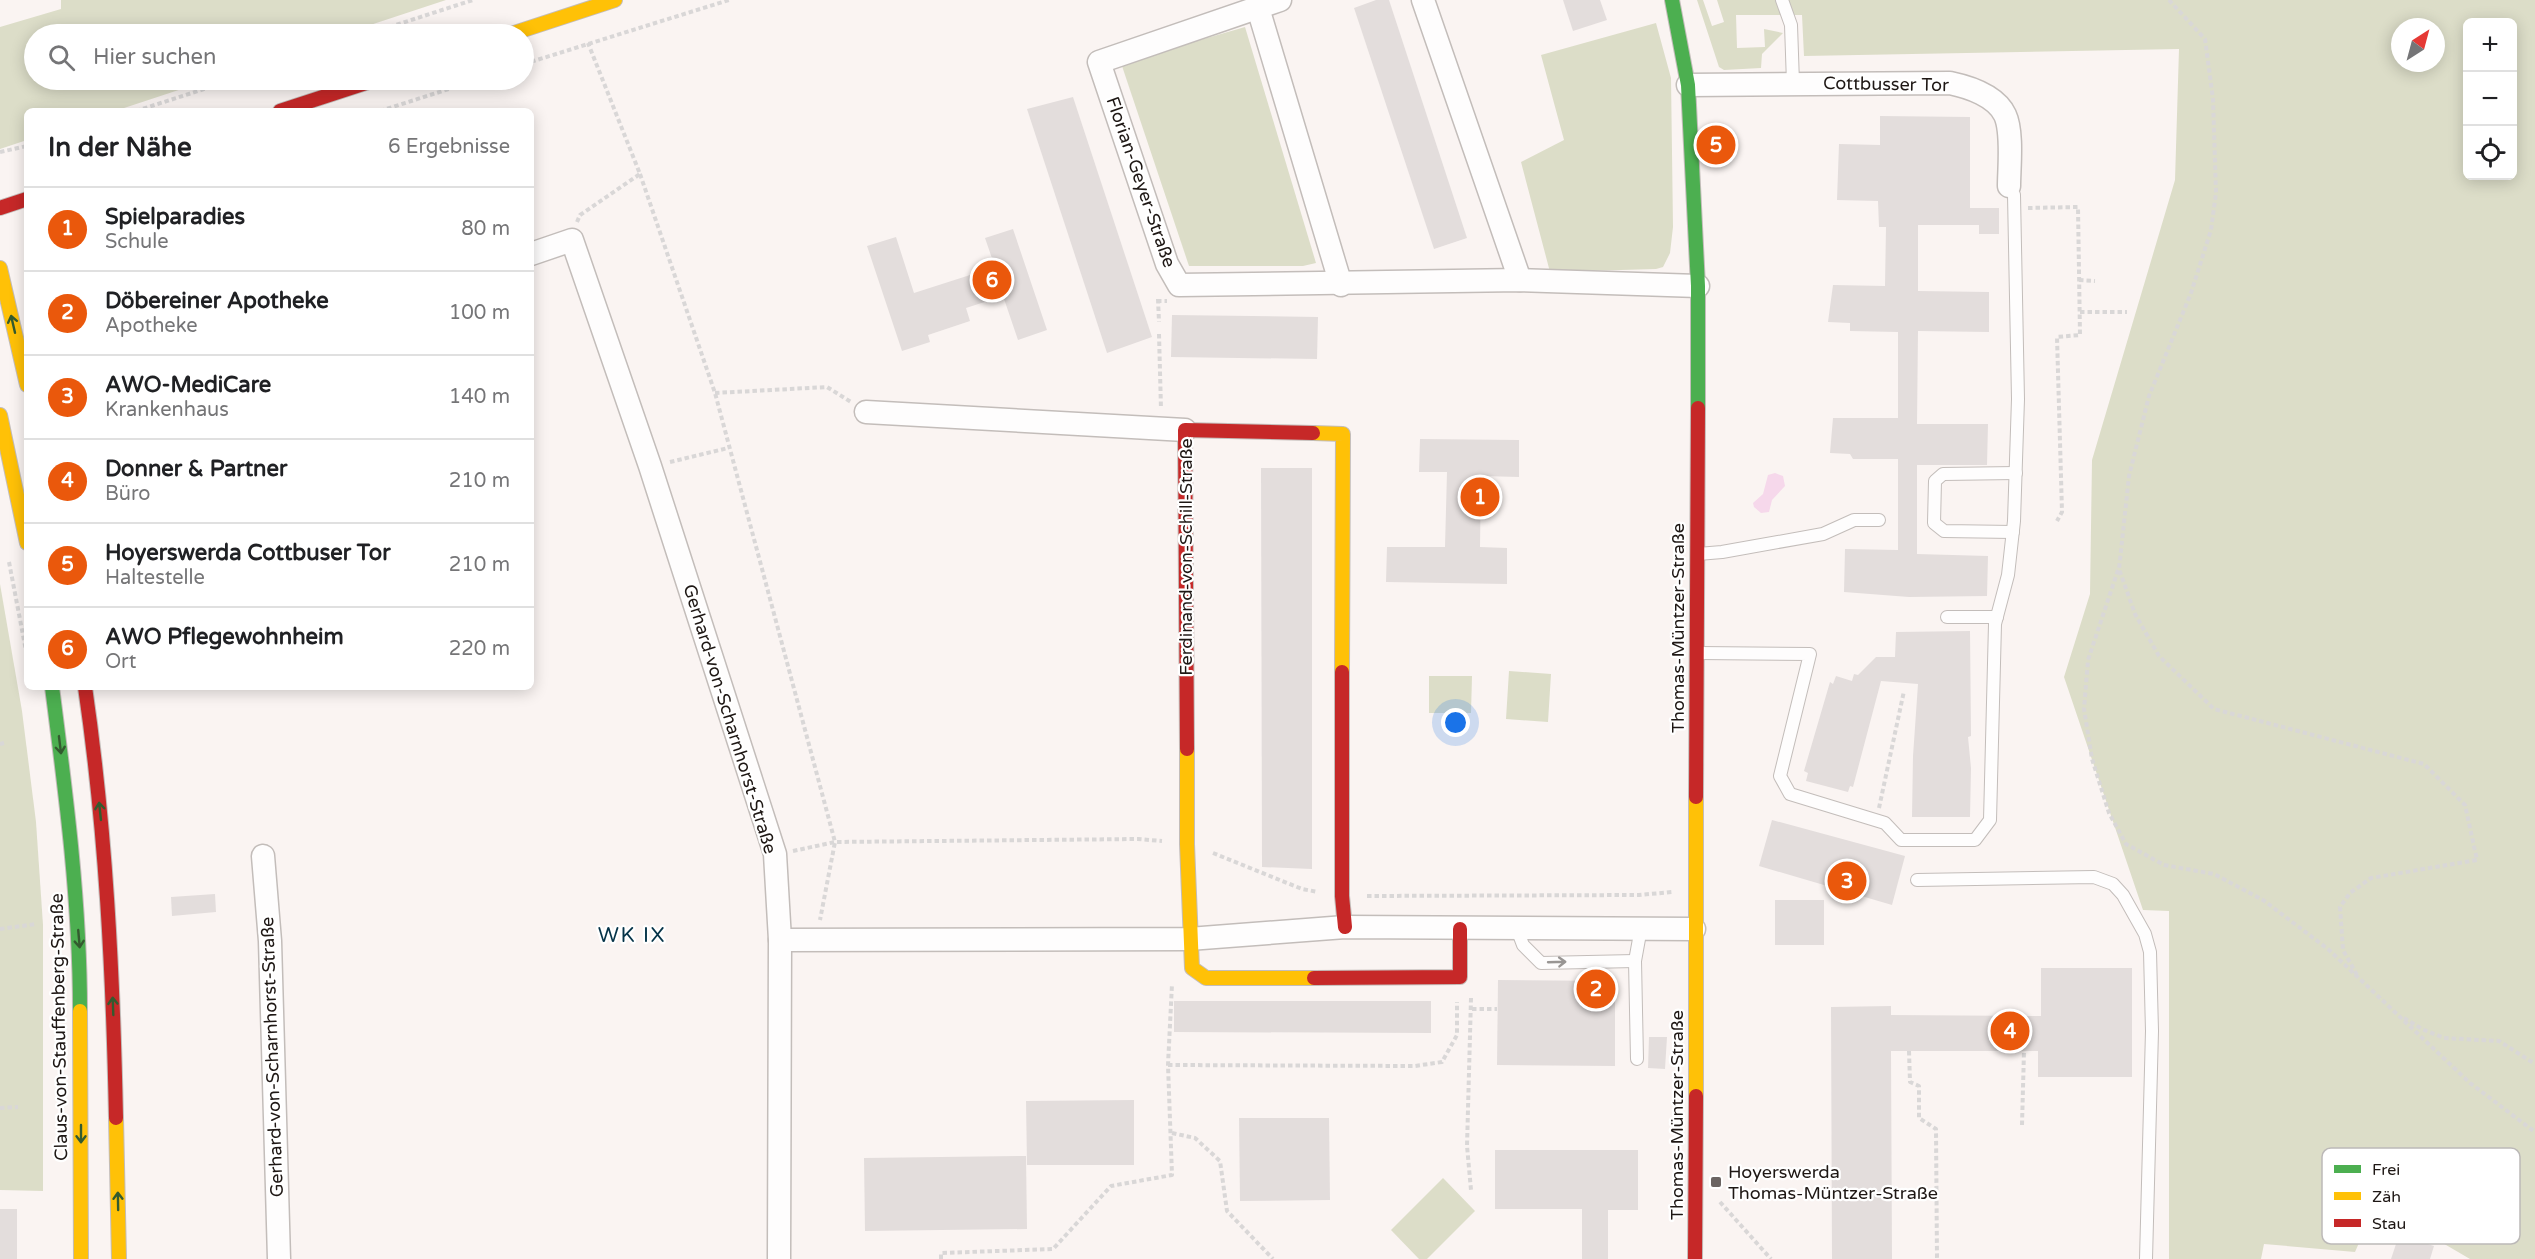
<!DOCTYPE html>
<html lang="de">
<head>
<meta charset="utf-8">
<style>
	:root { --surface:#fff; --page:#f2f2f2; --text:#202124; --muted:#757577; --line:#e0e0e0; --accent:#ea580c }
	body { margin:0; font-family:"Varela Round",sans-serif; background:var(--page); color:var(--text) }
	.controls { position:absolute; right:18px; top:18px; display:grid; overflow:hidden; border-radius:9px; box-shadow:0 3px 15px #0003 }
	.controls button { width:54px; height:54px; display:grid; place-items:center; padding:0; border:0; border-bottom:2px solid var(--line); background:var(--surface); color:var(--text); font:30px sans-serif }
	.compass { position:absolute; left:2391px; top:18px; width:54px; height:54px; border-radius:50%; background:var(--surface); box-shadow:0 3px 15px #0003; rotate:36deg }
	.you { position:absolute; left:1456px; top:723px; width:21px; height:21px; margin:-15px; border:4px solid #fff; border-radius:50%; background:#1a73e8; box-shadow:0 0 0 9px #1a73e833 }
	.badge { display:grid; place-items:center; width:39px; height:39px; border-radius:50%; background:var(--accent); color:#fff; font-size:20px; font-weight:700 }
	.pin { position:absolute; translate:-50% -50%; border:3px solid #fff; box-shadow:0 2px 6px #0006 }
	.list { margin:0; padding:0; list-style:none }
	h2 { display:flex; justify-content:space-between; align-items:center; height:78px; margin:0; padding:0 24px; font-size:26px }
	h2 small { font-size:20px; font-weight:400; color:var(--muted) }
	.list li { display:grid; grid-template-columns:39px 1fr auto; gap:18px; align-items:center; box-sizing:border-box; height:84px; padding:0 24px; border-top:2px solid var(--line) }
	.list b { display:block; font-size:22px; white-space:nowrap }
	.list p { margin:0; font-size:20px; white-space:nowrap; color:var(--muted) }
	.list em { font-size:20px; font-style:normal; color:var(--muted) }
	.icon { flex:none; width:33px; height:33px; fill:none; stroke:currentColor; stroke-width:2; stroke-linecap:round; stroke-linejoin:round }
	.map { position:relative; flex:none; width:2535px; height:1259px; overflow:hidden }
	.search { position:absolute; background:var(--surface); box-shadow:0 3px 15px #0003; left:24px; top:24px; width:510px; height:66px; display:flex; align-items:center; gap:15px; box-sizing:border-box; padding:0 21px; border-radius:33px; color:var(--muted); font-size:22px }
	.panel { position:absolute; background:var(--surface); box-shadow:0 3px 15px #0003; left:24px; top:108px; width:510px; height:582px; border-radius:9px }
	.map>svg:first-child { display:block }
	.green { fill:#dcddc8; fill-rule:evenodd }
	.water { fill:#f6d8eb }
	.building { fill:#e3dddc }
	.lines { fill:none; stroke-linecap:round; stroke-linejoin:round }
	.lane-casing { stroke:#c3bdba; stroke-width:14 }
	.street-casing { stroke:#c3bdba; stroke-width:25 }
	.fast-casing { stroke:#c3bdba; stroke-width:16 }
	.slow-casing { stroke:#c3bdba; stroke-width:16 }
	.jam-casing { stroke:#c3bdba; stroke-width:16 }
	.path { stroke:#d9d7d7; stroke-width:4; stroke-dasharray:4.5 3; stroke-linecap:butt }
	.lane { stroke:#fefdfd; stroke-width:12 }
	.street { stroke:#fefdfd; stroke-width:22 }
	.fast { stroke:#4caf50; stroke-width:14 }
	.slow { stroke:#ffc107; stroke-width:14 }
	.jam { stroke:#c62828; stroke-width:14 }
	.oneway { stroke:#335b2f }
	.oneway2 { stroke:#999694 }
	.poi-dot { fill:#6b6462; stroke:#fff; stroke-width:2 }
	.labels { text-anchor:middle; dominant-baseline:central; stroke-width:4.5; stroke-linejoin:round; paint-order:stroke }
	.street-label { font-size:18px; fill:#1e1714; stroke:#fff }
	.poi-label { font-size:18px; fill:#1e1714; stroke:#fff; text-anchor:start }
	.quarter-label { font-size:21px; letter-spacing:1.5px; fill:#053348; stroke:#fff }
	.key { fill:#fff; stroke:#bcb9b8; stroke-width:1.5 }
	.key-label { font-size:16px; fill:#1e1714 }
</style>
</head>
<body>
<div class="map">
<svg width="2535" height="1259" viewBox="0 0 2535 1259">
	<rect width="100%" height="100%" fill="#faf4f2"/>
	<!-- green -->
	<g class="green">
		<path d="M61,0H446L343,34H34V80H209L115,111H27V140L0,149V27L61,9Z"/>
		<path d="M1697,0H1703L1712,26L1724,22L1717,0H2535V1259H2470L2376,1204L2355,1252L2264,1244L2261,1259H2169V911L2143,910L2064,677L2090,594L2092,460L2175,180L2179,49L1804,56L1802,15H1736L1737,48L1765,47L1764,29L1783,33L1762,54L1761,68L1724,70L1719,67ZM2468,22H2512V176H2468ZM2400,27H2436V63H2400Z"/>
		<path d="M1656,23L1671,78L1673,227L1670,253L1663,267L1656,269L1550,272L1521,162L1564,140L1541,55Z"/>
		<path d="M1245,27L1316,263L1303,266H1189L1121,63Z"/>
		<path d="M0,584L22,711L36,822L43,925V1191L0,1190Z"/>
		<path d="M1509,671L1551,674L1548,722L1506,719Z"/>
		<path d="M1429,676H1472L1471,713H1429Z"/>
		<path d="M1443,1178L1475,1211L1427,1259H1419L1391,1230Z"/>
	</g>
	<!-- water -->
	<path class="water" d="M1775,473L1783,476L1785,486L1772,500L1769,512L1761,513L1754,507L1753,503L1763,494L1768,475Z"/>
	<!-- building -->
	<g class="building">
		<path d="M1376,0H1389L1467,238L1434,249L1354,8Z"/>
		<path d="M1563,0H1600L1607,20L1573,31Z"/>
		<path d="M1073,97L1152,337L1107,353L1027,109Z"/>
		<path d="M1880,116L1970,117V208H1999V234H1979V225H1918V291L1989,292V332L1918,331L1917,424H1988L1987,465H1917V554L1988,556L1987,596L1909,597L1844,592L1845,549L1898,550V459H1853L1850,454L1830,453L1833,418H1898V332L1850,331V323L1828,322L1833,285L1885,286L1886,227H1879L1878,201L1837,200L1839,144L1880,145Z"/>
		<path d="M1013,229L1047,330L1018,340L1003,296L966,308L970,321L928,335L930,342L902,351L867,246L896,237L914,293L995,267L985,238Z"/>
		<path d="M1172,315L1318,317L1317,359L1171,357Z"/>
		<path d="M1420,439L1519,440V477L1481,476L1480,547L1507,548V584L1386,582L1387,547H1445L1447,472H1419Z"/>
		<path d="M1261,468H1312V869L1262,867Z"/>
		<path d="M1970,631L1971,736L1968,737L1971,768L1970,817H1912L1913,756L1918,684L1881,681L1853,787L1850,786L1848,792L1806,781L1808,773L1804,771L1830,682L1833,684L1836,676L1852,681L1854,674L1858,675L1876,657H1895L1896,632Z"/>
		<path d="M1772,820L1905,856L1892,905L1759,866Z"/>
		<path d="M215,894L216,912L172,916L171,897Z"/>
		<rect x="1775" y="900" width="49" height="45"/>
		<path d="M2041,968H2132V1077H2038V1051H1891L1892,1259H1832L1831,1007L1891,1006V1015L2041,1016Z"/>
		<path d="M1498,980L1615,981V1066L1497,1065Z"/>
		<path d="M1174,1001H1431V1033L1174,1032Z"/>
		<path d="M1649,1037H1667L1665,1069L1648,1068Z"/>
		<path d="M1134,1100V1165H1027L1026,1101Z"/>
		<path d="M1239,1118H1329L1330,1200L1240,1201Z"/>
		<path d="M1495,1150H1638V1210H1608V1259H1582V1209H1495Z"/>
		<path d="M1026,1156L1027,1229L865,1231L864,1158Z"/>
		<rect x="0" y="1209" width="17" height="50"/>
		<path d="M2399,1235L2434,1246L2430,1259H2391Z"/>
	</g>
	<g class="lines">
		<defs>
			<g id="lane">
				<path d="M1782,0L1791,25L1793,83"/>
				<path d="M2013,532L1944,531L1934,523L1935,481L1943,474L2016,473"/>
				<path d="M1698,554L1722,552L1823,534L1854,520H1879"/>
				<path d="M1947,617H1997"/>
				<path d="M1698,653L1810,654L1780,776L1790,794L1885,823L1901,840H1975L1990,820L1995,624L2008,575L2014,521L2018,399L2014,195L2009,186"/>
				<path d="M1917,880L2094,877L2113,884L2123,895L2145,934L2150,952L2152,1031L2146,1259"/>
				<path d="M1517,929L1523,945L1541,963L1635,961"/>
				<path d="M1637,1059L1635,961L1641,928"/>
			</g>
			<g id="street">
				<path d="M1280,0L1099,62L1167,264L1179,285L1520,280L1698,286"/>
				<path d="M1423,0L1520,280"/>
				<path d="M1258,8L1341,285"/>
				<path d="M1688,85L1950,83C1969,87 1996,96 2005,115C2013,132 2009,168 2009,186"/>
				<path d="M531,254L572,240L650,466L775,854L780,940L779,1259"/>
				<path d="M866,412L1185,430"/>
				<path d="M263,856L270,941L279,1259"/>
				<path d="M780,940L1189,939L1345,927L1694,929"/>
			</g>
			<g id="fast">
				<path d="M1672,0L1688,85L1698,286V408"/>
				<path d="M52,687C66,795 80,902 80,1011"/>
			</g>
			<g id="slow">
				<path d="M511,34L615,0"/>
				<path d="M0,268L27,385"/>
				<path d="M0,415L27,543"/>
				<path d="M1313,433L1343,434L1342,672"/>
				<path d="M1187,749V844L1192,968L1206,978H1314"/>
				<path d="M80,1011L81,1259"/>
				<path d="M1696,1096V797"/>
				<path d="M116,1118L119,1259"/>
			</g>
			<g id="jam">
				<path d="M280,111L375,80"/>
				<path d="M0,208L27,199"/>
				<path d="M1342,672V896L1345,927"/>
				<path d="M85,687C106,830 113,974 116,1118"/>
				<path d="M1187,749L1185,430L1313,433"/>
				<path d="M1696,797L1698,408"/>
				<path d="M1314,978L1460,977V929"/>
				<path d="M1695,1259L1696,1096"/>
			</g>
		</defs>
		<!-- lane casing -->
		<use href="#lane" class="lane-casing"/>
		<!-- street casing -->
		<use href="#street" class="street-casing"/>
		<!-- fast casing -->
		<use href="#fast" class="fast-casing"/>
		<!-- slow casing -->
		<use href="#slow" class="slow-casing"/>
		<!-- jam casing -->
		<use href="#jam" class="jam-casing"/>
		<!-- path -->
		<g class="path">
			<path d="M2169,0L2205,39L2213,99L2216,193L2211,230L2191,293L2149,396L2129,476L2119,569L2135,614L2159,656L2214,709L2424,764L2465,805L2477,860L2371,878L2350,893L2340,907L2343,950L2358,977"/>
			<path d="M368,34L473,0"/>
			<path d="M524,64L729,0"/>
			<path d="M136,111L232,80"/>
			<path d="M380,111L477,80"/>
			<path d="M0,152L27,146"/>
			<path d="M640,174L715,393L835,842L820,920"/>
			<path d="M2028,208L2078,207L2080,335L2057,337L2062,512L2057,521"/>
			<path d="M577,222L580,215L640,174L588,43"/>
			<path d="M2079,280L2095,281"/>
			<path d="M1158,299L1159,322"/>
			<path d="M1157,301H1167"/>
			<path d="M2080,312H2127"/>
			<path d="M1159,334L1161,409"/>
			<path d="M715,393L827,387L851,402"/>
			<path d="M670,462L728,448"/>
			<path d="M9,562L27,656"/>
			<path d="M2118,570L2088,660L2084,709L2092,759L2109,813L2126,844L2164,865L2214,874L2263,900L2328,949L2470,1083L2535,1132"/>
			<path d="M0,744L4,743"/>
			<path d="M1879,808L1904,691"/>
			<path d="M793,851L835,842L1138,839L1162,841"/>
			<path d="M1213,853L1302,889L1318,892"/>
			<path d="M1367,896L1639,895L1672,892"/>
			<path d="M0,929L36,924"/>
			<path d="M1471,998L1467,1146L1471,1190"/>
			<path d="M1472,1009H1497"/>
			<path d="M2404,1018L2422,1029L2444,1038L2499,1041L2535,1064"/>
			<path d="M1909,1051L1910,1082L1919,1086V1118L1936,1129L1937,1259"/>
			<path d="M1168,1065L1415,1066L1442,1062L1457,1035V1002"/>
			<path d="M0,1108L18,1107"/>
			<path d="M2022,1125L2024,1051"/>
			<path d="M1172,1133L1195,1138L1220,1161L1227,1211L1273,1259"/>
			<path d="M1720,1202L1771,1259"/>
			<path d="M941,1259V1253L1053,1249L1111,1186L1172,1175L1168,1065L1172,984"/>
		</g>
		<!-- lane -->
		<use href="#lane" class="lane"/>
		<!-- street -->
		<use href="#street" class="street"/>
		<!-- fast -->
		<use href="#fast" class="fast"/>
		<!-- slow -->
		<use href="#slow" class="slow"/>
		<!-- jam -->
		<use href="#jam" class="jam"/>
	</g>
	<!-- one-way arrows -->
	<defs><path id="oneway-shaft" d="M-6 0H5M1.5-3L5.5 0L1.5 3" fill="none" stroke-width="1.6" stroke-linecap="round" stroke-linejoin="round" transform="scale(1.5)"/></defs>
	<g class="oneway">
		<use href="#oneway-shaft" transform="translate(13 324) rotate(-103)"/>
		<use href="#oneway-shaft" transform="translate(60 745) rotate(83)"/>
		<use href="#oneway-shaft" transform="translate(100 811) rotate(-96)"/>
		<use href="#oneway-shaft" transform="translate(79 939) rotate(85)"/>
		<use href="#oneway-shaft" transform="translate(113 1006) rotate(-92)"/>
		<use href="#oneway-shaft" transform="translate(81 1134) rotate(90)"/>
		<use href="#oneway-shaft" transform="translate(118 1201) rotate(-91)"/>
	</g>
	<use class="oneway2" href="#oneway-shaft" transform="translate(1557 962) rotate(-2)"/>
	<!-- markers -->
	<rect class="poi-dot" x="1710" y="1176" width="12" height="12" rx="3"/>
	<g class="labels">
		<!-- street labels -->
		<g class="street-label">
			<text transform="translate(1886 84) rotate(1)">Cottbusser Tor</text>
			<text transform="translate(1141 182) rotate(71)">Florian-Geyer-Straße</text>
			<text transform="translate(1186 557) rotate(-90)">Ferdinand-von-Schill-Straße</text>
			<text transform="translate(1678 628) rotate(-90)">Thomas-Müntzer-Straße</text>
			<text transform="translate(730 719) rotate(73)">Gerhard-von-Scharnhorst-Straße</text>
			<text transform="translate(59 1027) rotate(-91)">Claus-von-Stauffenberg-Straße</text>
			<text transform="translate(272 1057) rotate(-92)">Gerhard-von-Scharnhorst-Straße</text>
			<text transform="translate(1677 1115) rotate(-90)">Thomas-Müntzer-Straße</text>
		</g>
		<!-- poi labels -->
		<g class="poi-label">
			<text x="1728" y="1172">Hoyerswerda<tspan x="1728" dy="21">Thomas-Müntzer-Straße</tspan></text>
		</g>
		<!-- quarter labels -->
		<g class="quarter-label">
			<text x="632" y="935">WK IX</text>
		</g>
	</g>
	<!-- legend -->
	<rect x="2322" y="1148" width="198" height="96" rx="9" class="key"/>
	<rect x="2334" y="1165" width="27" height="8" fill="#4caf50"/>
	<rect x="2334" y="1192" width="27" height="8" fill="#ffc107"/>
	<rect x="2334" y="1219" width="27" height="8" fill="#c62828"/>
	<g class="key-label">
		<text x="2372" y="1175">Frei</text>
		<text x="2372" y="1202">Zäh</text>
		<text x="2372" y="1229">Stau</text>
	</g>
</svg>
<div class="controls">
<button>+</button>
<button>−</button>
<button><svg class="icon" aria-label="locate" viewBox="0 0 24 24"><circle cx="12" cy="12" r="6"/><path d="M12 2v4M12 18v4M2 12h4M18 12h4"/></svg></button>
</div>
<svg class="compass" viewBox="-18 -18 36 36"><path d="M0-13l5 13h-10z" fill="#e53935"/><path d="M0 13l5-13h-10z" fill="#757577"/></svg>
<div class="you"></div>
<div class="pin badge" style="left:1480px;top:497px">1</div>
<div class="pin badge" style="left:1596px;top:989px">2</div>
<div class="pin badge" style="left:1847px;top:881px">3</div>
<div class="pin badge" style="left:2010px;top:1031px">4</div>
<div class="pin badge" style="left:1716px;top:145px">5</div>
<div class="pin badge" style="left:992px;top:280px">6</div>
<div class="search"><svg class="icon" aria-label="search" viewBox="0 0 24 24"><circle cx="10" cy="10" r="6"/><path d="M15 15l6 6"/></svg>Hier suchen</div>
<section class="panel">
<h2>In der Nähe<small>6 Ergebnisse</small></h2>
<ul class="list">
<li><span class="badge">1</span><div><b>Spielparadies</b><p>Schule</p></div><em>80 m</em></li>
<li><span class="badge">2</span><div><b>Döbereiner Apotheke</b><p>Apotheke</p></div><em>100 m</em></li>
<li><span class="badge">3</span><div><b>AWO-MediCare</b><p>Krankenhaus</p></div><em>140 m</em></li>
<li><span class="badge">4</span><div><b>Donner &amp; Partner</b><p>Büro</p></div><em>210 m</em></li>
<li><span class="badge">5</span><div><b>Hoyerswerda Cottbuser Tor</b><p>Haltestelle</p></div><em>210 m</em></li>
<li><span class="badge">6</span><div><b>AWO Pflegewohnheim</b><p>Ort</p></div><em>220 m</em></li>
</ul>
</section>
</div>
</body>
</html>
